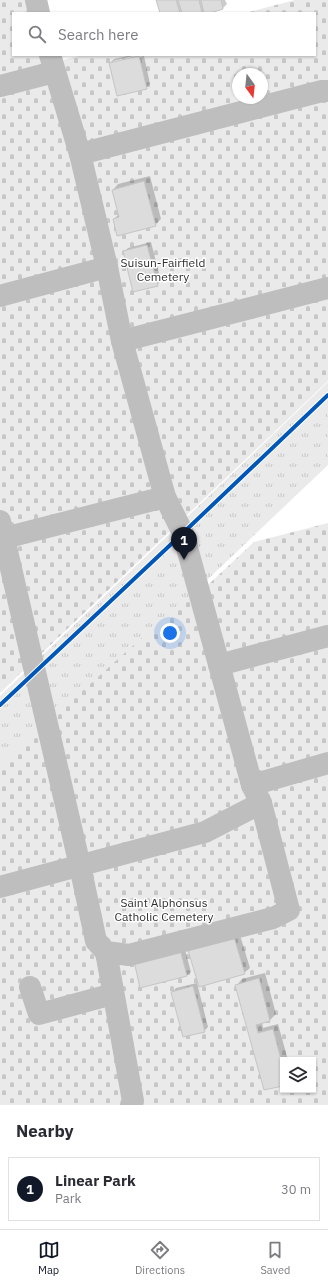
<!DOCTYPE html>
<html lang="en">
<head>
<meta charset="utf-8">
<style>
	:root { --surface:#fff; --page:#f7f7f7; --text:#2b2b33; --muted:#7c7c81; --line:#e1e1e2; --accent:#111827 }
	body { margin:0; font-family:"IBM Plex Sans",sans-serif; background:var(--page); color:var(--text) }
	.controls { position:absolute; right:12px; bottom:12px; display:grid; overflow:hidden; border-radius:0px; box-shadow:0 1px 3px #0004 }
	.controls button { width:36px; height:36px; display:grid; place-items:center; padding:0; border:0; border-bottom:1px solid var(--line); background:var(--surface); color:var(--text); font:20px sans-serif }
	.compass { position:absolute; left:232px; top:68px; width:36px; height:36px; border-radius:50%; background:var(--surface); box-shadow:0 1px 3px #0004; rotate:165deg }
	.you { position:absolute; left:170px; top:633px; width:14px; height:14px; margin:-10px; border:3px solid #fff; border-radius:50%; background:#1a73e8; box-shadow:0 0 0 6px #1a73e833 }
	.badge { display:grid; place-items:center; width:26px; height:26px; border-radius:50%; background:var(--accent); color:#fff; font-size:13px; font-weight:700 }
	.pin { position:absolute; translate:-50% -33px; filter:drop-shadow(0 1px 2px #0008) }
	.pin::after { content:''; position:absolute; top:21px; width:14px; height:12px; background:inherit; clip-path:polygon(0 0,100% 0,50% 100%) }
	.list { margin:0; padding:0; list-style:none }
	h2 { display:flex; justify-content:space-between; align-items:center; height:52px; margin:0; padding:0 16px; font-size:17px }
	h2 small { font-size:13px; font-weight:400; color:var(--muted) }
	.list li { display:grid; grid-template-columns:26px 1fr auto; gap:12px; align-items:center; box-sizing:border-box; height:64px; margin:0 8px 8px; padding:0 8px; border:1px solid var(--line); border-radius:0px }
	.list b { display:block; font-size:15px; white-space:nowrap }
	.list p { margin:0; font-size:13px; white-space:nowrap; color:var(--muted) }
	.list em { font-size:13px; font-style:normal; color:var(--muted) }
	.icon { flex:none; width:22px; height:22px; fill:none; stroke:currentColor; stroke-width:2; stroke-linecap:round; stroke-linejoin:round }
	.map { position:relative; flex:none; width:328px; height:1105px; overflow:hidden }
	.search { position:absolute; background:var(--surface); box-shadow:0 1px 3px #0004; left:12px; right:12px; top:12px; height:44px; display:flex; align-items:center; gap:10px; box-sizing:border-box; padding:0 14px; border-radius:0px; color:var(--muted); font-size:15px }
	.sheet { height:124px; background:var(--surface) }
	nav { display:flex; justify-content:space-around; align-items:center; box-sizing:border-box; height:56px; border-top:1px solid var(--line); background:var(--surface); font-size:11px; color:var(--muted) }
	nav a { display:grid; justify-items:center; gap:2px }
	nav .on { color:var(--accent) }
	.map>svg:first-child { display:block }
	.cemetery { fill:url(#cemetery-stones); fill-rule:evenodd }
	.park { fill:url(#park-tufts) }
	.shadow { fill:#0003 }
	.building { fill:#dcdcdc; stroke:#c5c5c5 }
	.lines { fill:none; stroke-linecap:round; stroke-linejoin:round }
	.minor { stroke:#bebebe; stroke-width:22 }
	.cycleway-casing { stroke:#fff; stroke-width:6 }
	.cycleway { stroke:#0057b8; stroke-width:4 }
	.labels { text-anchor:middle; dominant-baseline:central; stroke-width:3; stroke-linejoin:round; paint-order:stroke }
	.park-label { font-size:12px; fill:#2f2f2f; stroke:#fff }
</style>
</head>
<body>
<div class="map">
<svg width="328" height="1105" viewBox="0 0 328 1105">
	<defs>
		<pattern id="cemetery-stones" width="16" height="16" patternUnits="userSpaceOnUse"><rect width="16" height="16" fill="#eaeaea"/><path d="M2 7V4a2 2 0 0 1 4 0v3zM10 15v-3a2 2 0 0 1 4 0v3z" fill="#c7c7c7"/></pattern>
		<pattern id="park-tufts" width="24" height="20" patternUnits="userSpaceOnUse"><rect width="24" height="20" fill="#eaeaea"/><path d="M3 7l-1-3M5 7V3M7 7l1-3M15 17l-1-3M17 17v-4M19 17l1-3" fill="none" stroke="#c7c7c7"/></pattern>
	</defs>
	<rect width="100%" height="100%" fill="#fff"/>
	<!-- cemetery -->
	<g class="cemetery">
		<path d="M0,0H47L50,13H13V55H61L63,60L83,55H315V13H245L295,0H328V381L0,693ZM238,74H262V98H238Z"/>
		<path d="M328,523V1105H0V759L191,582L195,597L254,542ZM283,1060H313V1090H283Z"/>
	</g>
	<!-- park -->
	<path class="park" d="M328,382V465L207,580L0,764V696Z"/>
	<!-- shadow -->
	<g class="shadow">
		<path d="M157,0H225L227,4L223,8L206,13L205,11L203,13H161Z"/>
		<path d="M132,55H138L113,61V63L144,56L150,84L146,88L110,63L114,59Z"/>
		<path d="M150,176L161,219L155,225L114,219L119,214L113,190L118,184Z"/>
		<path d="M151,242L161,281L157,285L124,252L128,248Z"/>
		<path d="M239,932L250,968L244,973L200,986Z"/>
		<path d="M184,946L191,972L187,975L141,987Z"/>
		<path d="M265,973L276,1014L270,1020L262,1022L263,1028L278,1024L288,1060H283V1085L264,1089L237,985L242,979Z"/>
		<path d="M197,983L208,1027L204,1031L173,992L176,988Z"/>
	</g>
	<!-- building -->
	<g class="building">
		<path d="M156,0H176L180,13H160Z"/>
		<path d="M178,0H199L202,13H182Z"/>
		<path d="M201,0H221L223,9L210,13H204Z"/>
		<path d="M139,56L147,89L117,96L109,63Z"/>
		<path d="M144,181L156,226L117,236L113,219L119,217L112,190Z"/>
		<path d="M147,245L158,286L133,292L123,251Z"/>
		<path d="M234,937L245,974L199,987L188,950Z"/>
		<path d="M180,949L187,976L140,988L134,961Z"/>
		<path d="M259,978L270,1021L256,1025L258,1033L273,1029L283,1067V1086L264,1090L235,985Z"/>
		<path d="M193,986L205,1032L183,1037L171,992Z"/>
	</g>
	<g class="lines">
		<!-- minor -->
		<g class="minor">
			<path d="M36,0L39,13"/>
			<path d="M0,86L54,72"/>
			<path d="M80,154L322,91H328"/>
			<path d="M0,296L107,267"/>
			<path d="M122,341L328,288"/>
			<path d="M0,521L80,866L96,941L106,952L129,955L273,918L289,910L261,803L252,785L183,533L165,497L122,341L107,267L80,154L50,55"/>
			<path d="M0,539L165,497"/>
			<path d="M219,665L328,636"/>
			<path d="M252,785L328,763"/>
			<path d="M0,887L205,832L261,803"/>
			<path d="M106,952L133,1101L131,1105"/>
			<path d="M30,987L39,1014L113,994"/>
		</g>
		<defs>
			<path id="cycleway" d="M0,705L183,533L328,395"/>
		</defs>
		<!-- cycleway casing -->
		<use href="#cycleway" class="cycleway-casing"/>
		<!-- cycleway -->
		<use href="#cycleway" class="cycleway"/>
	</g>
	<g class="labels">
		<!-- park labels -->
		<g class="park-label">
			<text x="163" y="262">Suisun-Fairfield<tspan x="163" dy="14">Cemetery</tspan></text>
			<text x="164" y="902">Saint Alphonsus<tspan x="164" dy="14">Catholic Cemetery</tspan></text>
		</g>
	</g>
</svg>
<div class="controls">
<button><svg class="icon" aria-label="layers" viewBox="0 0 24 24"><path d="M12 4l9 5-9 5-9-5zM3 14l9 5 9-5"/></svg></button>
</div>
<svg class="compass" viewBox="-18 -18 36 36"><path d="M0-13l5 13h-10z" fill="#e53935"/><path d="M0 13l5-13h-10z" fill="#7c7c81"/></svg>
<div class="you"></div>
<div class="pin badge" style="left:184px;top:560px">1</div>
<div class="search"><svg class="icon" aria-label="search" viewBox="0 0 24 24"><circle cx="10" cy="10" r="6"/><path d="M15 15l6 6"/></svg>Search here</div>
</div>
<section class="sheet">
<h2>Nearby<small></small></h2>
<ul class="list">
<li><span class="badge">1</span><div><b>Linear Park</b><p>Park</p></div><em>30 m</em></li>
</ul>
</section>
<nav>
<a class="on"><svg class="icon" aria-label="map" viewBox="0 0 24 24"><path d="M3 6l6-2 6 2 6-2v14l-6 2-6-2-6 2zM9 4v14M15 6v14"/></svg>Map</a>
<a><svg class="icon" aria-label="directions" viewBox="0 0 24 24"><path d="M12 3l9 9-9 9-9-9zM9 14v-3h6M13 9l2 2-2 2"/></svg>Directions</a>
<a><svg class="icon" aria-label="saved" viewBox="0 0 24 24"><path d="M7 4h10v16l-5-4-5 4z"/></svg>Saved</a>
</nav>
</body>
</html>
